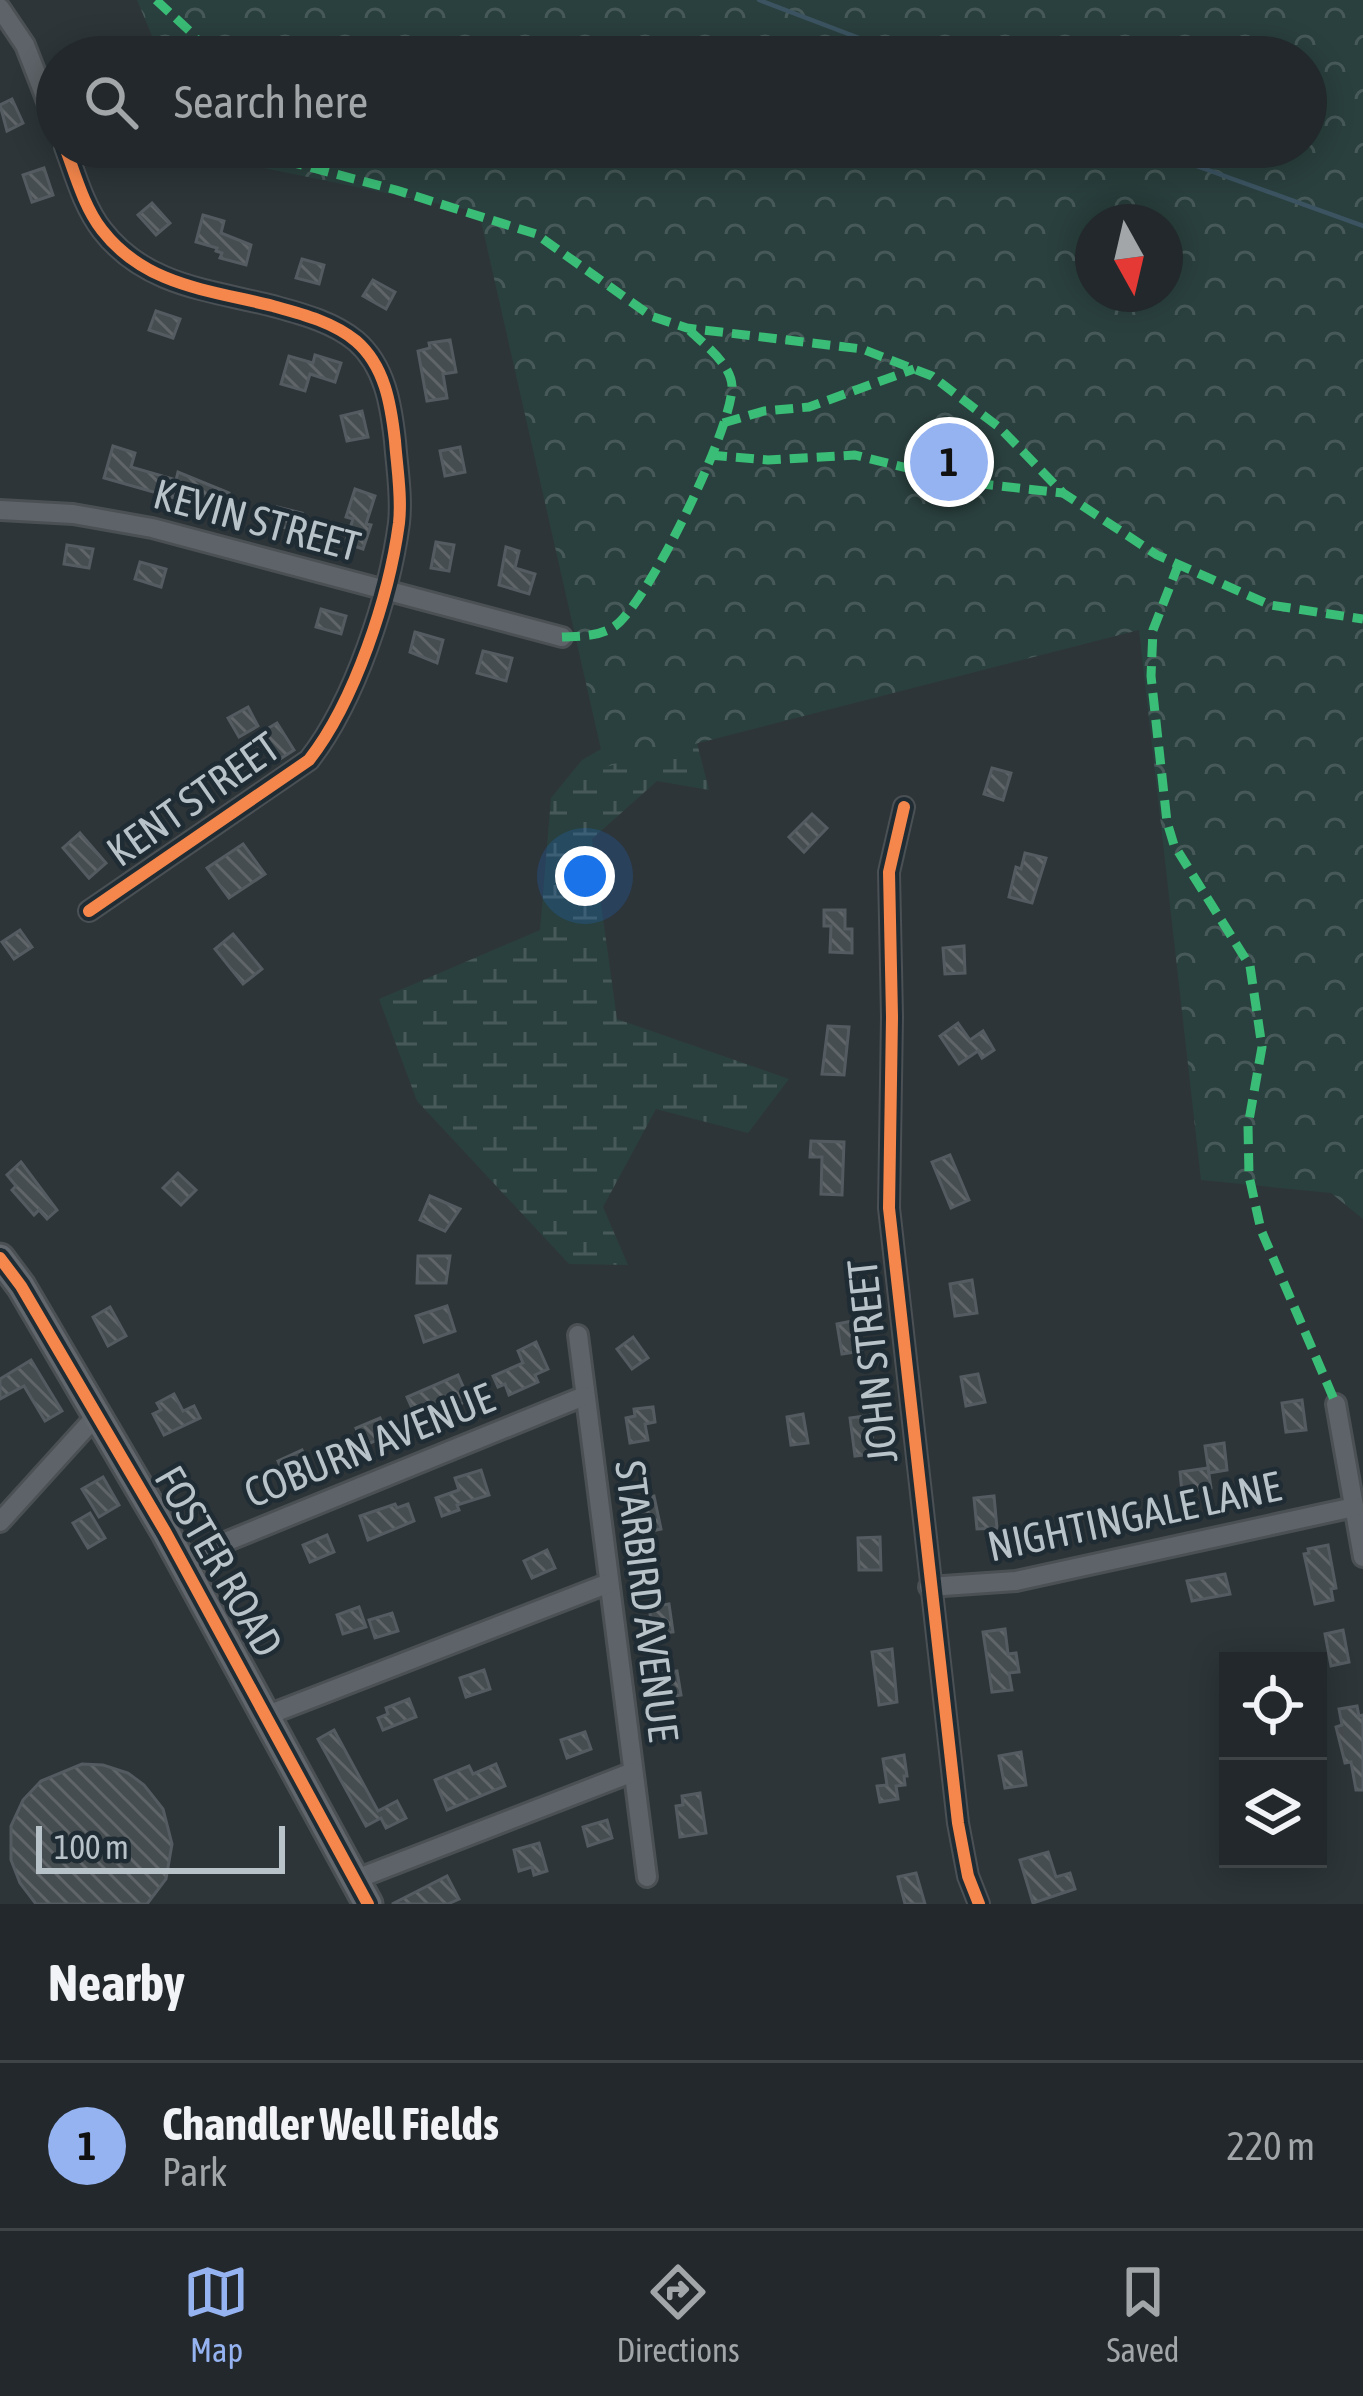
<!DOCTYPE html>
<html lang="en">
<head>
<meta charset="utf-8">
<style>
	:root { --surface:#22282b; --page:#2e3437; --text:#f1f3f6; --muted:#a2a6a9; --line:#3f4447; --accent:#95b2f1 }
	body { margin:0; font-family:"Asap Condensed",sans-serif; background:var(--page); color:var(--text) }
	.controls { position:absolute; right:36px; bottom:36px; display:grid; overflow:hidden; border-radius:0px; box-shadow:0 6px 30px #0003 }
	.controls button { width:108px; height:108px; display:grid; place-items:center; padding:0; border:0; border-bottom:3px solid var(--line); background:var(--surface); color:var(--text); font:60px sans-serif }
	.compass { position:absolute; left:1075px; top:204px; width:108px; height:108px; border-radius:50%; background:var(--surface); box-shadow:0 6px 30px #0003; rotate:172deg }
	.scale { position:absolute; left:36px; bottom:30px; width:249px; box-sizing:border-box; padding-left:12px; border:6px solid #b8c2c9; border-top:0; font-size:33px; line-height:42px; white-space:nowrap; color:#b8c2c9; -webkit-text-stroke:9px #202c34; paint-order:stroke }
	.you { position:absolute; left:585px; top:876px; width:42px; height:42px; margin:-30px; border:9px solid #fff; border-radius:50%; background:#1a73e8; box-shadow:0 0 0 18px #1a73e833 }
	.badge { display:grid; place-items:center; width:78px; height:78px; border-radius:50%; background:var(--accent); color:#111; font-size:39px; font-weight:700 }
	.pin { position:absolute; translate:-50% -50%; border:6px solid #fff; box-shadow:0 3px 12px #0006 }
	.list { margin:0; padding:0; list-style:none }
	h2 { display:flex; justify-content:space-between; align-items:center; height:156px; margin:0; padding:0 48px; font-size:51px }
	h2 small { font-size:39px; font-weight:400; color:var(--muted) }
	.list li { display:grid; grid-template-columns:78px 1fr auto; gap:36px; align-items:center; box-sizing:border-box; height:168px; padding:0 48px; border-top:3px solid var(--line) }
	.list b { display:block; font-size:45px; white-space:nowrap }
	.list p { margin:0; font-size:39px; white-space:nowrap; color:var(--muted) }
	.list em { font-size:39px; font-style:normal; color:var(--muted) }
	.icon { flex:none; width:66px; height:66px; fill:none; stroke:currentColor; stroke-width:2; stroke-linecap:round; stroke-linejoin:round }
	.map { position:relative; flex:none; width:1363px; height:1904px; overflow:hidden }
	.search { position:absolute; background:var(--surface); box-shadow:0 6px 30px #0003; left:36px; right:36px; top:36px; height:132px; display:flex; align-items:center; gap:30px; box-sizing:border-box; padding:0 42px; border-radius:66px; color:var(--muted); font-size:45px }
	.sheet { height:324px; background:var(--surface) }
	nav { display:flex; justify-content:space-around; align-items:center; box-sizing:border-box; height:168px; border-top:3px solid var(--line); background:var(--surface); font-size:33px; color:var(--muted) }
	nav a { display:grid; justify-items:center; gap:6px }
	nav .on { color:var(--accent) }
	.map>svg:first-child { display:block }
	.wetland { fill:url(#wetland-marsh) }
	.park { fill:url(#park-crowns); fill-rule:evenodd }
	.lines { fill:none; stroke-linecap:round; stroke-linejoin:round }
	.stream { stroke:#3c5462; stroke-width:4.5 }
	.building { fill:url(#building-back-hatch); stroke:#555c61; stroke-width:3 }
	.street-casing { stroke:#4a5054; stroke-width:24 }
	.secondary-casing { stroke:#4a5054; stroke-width:33 }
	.street { stroke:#5d6368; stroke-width:18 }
	.secondary { stroke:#61676c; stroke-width:27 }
	.quiet { stroke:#3abd76; stroke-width:9; stroke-dasharray:18 9; stroke-linecap:butt }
	.cycleway-casing { stroke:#202c34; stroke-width:20 }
	.cycleway { stroke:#f5874c; stroke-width:12 }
	.labels { text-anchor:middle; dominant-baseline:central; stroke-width:9; stroke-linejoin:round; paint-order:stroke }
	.street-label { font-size:42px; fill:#b8c2c9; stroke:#202c34 }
</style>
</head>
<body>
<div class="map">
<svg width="1363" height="1904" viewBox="0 0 1363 1904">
	<defs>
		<pattern id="wetland-marsh" width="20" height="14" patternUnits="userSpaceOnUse" patternTransform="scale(3)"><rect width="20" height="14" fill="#2a403e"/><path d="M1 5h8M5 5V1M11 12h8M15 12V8" fill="none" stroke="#475a59"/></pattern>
		<pattern id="park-crowns" width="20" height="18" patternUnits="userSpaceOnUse" patternTransform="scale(3)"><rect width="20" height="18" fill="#2a403e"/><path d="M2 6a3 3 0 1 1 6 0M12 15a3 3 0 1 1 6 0" fill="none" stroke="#475a59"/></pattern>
		<pattern id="building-back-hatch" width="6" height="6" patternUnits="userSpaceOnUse" patternTransform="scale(3)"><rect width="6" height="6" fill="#464d50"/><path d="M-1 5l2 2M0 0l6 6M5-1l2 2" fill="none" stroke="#5f6568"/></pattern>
	</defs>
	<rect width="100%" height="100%" fill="#2d3539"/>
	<!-- wetland -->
	<path class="wetland" d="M686,700L709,790L657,781L592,839L617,1019L789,1079L748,1133L656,1109L603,1207L628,1265L569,1264L417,1101L379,999L540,930L551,798L582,760Z"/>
	<!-- park -->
	<path class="park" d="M137,0H1363V1219L1331,1193L1201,1180L1139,630L605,767L479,212L200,155L197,147H1306V57H161ZM1093,222H1165V294H1093Z"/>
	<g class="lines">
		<!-- stream -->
		<g class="stream">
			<path d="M759,0L909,57"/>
			<path d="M1144,147L1363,226"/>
		</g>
	</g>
	<!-- building -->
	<g class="building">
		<path d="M12,99L23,123L7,131L0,105Z"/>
		<path d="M44,168L53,195L32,202L23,175Z"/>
		<path d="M152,203L170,223L156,235L138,215Z"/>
		<path d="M203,215L224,221L221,233L251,245L246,265L220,258L222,253L216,251L217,248L196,242Z"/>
		<path d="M302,259L324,265L319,284L296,278Z"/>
		<path d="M373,280L395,292L386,309L363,296Z"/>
		<path d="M156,311L180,319L173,338L149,330Z"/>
		<path d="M450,340L456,372L443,374L447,398L427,401L418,351L430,348L429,343Z"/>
		<path d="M315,355L341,363L335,382L310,374L305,391L281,384L289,356L313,363Z"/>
		<path d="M362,411L368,437L347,441L341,416Z"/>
		<path d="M113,446L135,453L131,467L176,480L178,472L229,493L224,512L104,478Z"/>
		<path d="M460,447L465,472L445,476L440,451Z"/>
		<path d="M355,489L375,496L366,524L371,525L363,549L345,543L353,519L346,517Z"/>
		<path d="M277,507L302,513L298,531L273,525Z"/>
		<path d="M436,542L454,545L449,571L431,568Z"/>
		<path d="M67,545L93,549L89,568L64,564Z"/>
		<path d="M506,547L519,551L515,568L535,574L529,594L499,585Z"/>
		<path d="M140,562L166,569L161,587L135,579Z"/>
		<path d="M321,609L346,616L341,634L316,627Z"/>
		<path d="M415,632L443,640L437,663L410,652Z"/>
		<path d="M483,651L512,658L506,681L477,673Z"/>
		<path d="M248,707L258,726L239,737L228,718Z"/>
		<path d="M277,723L294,750L277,761L260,733Z"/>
		<path d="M992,768L1011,773L1003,800L984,794Z"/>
		<path d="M812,814L827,828L804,852L789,837Z"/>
		<path d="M80,833L106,863L89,878L63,848Z"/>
		<path d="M243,844L265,874L229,898L207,868Z"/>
		<path d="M1025,853L1046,858L1032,903L1009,897L1016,867L1021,869Z"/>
		<path d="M824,910H845V929H852V953L830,952L831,926H824Z"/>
		<path d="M20,930L32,947L14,959L2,942Z"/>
		<path d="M233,934L262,969L243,984L215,949Z"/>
		<path d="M964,946L965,973L945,974L943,948Z"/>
		<path d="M958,1023L970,1040L983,1031L994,1050L982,1058L978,1051L959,1064L940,1036Z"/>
		<path d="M828,1026L849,1027L844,1075L822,1074Z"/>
		<path d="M811,1141L844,1142L842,1195L821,1194L822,1157H810Z"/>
		<path d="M950,1155L969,1200L951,1208L932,1162Z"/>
		<path d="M21,1162L57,1210L47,1219L39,1210L34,1215L12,1190L16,1186L7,1175Z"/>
		<path d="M178,1173L196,1190L181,1205L163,1188Z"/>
		<path d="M430,1196L460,1209L445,1231L420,1220Z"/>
		<path d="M418,1256H450L446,1283H417Z"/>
		<path d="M972,1280L977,1313L955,1316L950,1284Z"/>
		<path d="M447,1306L455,1331L424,1342L416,1316Z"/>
		<path d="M110,1307L126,1336L108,1346L93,1317Z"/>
		<path d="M857,1320L862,1351L842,1354L837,1324Z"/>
		<path d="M633,1337L648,1358L632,1369L617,1349Z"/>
		<path d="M536,1342L548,1369L535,1375L538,1382L509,1395L505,1384L498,1387L493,1376L523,1363L518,1351Z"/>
		<path d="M31,1360L62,1411L45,1421L24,1386L0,1399V1379Z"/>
		<path d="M978,1374L985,1402L966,1406L961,1377Z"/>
		<path d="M458,1375L469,1400L445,1411L442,1405L416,1417L407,1397Z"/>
		<path d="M174,1394L183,1411L194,1406L200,1418L164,1435L153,1414L161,1410L157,1403Z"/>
		<path d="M1302,1400L1306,1430L1286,1432L1282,1403Z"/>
		<path d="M653,1407L655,1422L645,1424L648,1440L630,1443L626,1418L635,1416L634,1409Z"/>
		<path d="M803,1414L808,1443L791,1445L787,1417Z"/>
		<path d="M872,1415L873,1454L855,1456L850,1418Z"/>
		<path d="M380,1418L387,1436L363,1446L356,1428Z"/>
		<path d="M1224,1443L1227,1470L1209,1473L1205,1446Z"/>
		<path d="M302,1450L310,1468L286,1479L278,1461Z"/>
		<path d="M1208,1468L1211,1488L1182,1492L1180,1472Z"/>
		<path d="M481,1470L489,1495L457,1505L459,1510L442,1516L436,1498L459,1490L455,1478Z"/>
		<path d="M103,1477L119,1505L99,1517L82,1489Z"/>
		<path d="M654,1496L661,1529L642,1533L636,1500Z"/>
		<path d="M994,1496L997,1528L977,1529L974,1498Z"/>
		<path d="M395,1504L397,1508L408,1504L414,1521L368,1540L360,1516Z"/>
		<path d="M90,1513L105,1538L88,1548L73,1523Z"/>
		<path d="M327,1535L334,1552L310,1562L303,1545Z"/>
		<path d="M880,1537L881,1570H859L858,1538Z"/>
		<path d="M1328,1545L1336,1588L1331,1589L1333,1600L1315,1604L1304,1554L1309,1553L1308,1549Z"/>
		<path d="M547,1550L555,1568L532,1578L524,1561Z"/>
		<path d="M1225,1574L1230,1594L1192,1601L1187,1581Z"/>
		<path d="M669,1604L673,1632L653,1634L649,1607Z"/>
		<path d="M359,1607L366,1627L343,1634L337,1615Z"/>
		<path d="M392,1613L398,1631L375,1638L369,1620Z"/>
		<path d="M1005,1629L1008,1654L1016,1653L1019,1672L1009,1673L1012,1690L992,1692L983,1632Z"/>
		<path d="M1343,1630L1349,1662L1331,1666L1325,1634Z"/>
		<path d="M892,1649L897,1702L879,1705L872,1652Z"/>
		<path d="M484,1670L490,1689L466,1697L460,1678Z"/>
		<path d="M677,1671L681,1695L662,1698L658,1673Z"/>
		<path d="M409,1699L416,1717L383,1730L378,1718L388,1714L386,1708Z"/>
		<path d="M1357,1706L1359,1716L1363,1715V1790H1356L1351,1762L1345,1763L1336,1727L1342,1725L1339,1709Z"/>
		<path d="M334,1730L378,1811L397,1801L406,1818L386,1828L381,1818L366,1826L318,1739Z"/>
		<path d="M585,1732L591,1749L567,1758L561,1740Z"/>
		<path d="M1021,1752L1026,1785L1005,1788L999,1756Z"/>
		<path d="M904,1755L907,1776H904L905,1785L896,1786L898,1799L880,1802L877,1786L887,1785L883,1759Z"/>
		<path d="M82,1764L103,1765L128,1773L144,1785L163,1809L172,1844L166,1879L147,1904H36L20,1883L11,1860V1826L23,1800L41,1781Z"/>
		<path d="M496,1764L505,1786L447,1810L435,1780L469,1766L473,1774Z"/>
		<path d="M700,1793L706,1833L680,1837L676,1806L683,1805L682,1796Z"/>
		<path d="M607,1820L612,1838L588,1846L583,1827Z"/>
		<path d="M539,1843L547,1871L534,1875L532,1867L519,1871L514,1850Z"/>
		<path d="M1048,1852L1056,1877L1070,1873L1075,1889L1033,1903L1020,1860Z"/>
		<path d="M916,1873L925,1904H905L898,1877Z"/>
		<path d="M447,1876L459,1899L448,1904H392Z"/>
	</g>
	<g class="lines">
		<defs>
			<g id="street">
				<path d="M0,8L25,45L57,127"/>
				<path d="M65,147C75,174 84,207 102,230C145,286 210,290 273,306C302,314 333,322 356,341C385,366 391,405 395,441C397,468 402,496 399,523C389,597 355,701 309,760L89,911"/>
				<path d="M0,510L73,514L152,528L562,637"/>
				<path d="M904,807L889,872L892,1017L889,1208L958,1823L968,1876L979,1904"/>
				<path d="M578,1335L647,1877"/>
				<path d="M1336,1404L1363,1557"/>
				<path d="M0,1522L97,1415"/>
				<path d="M181,1560L584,1396"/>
				<path d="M929,1587L1016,1581L1354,1507"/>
				<path d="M268,1715L609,1583"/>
				<path d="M354,1880L633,1772"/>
			</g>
			<path id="secondary" d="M0,1258L21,1286L166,1533L368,1904"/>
		</defs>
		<!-- street casing -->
		<use href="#street" class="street-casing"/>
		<!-- secondary casing -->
		<use href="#secondary" class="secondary-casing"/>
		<!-- street -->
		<use href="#street" class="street"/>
		<!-- secondary -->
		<use href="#secondary" class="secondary"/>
		<!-- quiet -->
		<g class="quiet">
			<path d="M156,0L194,35L205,57"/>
			<path d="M262,147L279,159L396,190L536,234L651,316L687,328L862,349L932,376L1000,428L1063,493L1157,555L1270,605L1363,619"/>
			<path d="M723,423L764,411L809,407L914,369"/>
			<path d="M709,455L768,460L855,455L963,482L1063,493"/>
			<path d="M1179,563L1153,630L1151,676L1167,822L1174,845L1250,966L1262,1047L1248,1126L1249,1176L1261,1230L1336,1404"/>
			<path d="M562,637C580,636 599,637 615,626C649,601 733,427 732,386C731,363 701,342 687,328"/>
		</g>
		<defs>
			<g id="cycleway">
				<path d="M65,147C75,174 84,207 102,230C145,286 210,290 273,306C302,314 333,322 356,341C385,366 391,405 395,441C397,468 402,496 399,523C389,597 355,701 309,760L89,911"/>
				<path d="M904,807L889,872L892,1017L889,1208L958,1823L968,1876L979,1904"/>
				<path d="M0,1258L21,1286L166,1533L368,1904"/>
			</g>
		</defs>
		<!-- cycleway casing -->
		<use href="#cycleway" class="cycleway-casing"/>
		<!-- cycleway -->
		<use href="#cycleway" class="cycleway"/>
	</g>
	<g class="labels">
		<!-- street labels -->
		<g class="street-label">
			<text transform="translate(257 520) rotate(15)">KEVIN STREET</text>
			<text transform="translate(193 799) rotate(-35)">KENT STREET</text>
			<text transform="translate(872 1361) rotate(-96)">JOHN STREET</text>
			<text transform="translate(369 1445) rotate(-22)">COBURN AVENUE</text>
			<text transform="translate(1134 1516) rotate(-12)">NIGHTINGALE LANE</text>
			<text transform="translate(219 1561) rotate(60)">FOSTER ROAD</text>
			<text transform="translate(647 1601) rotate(83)">STARBIRD AVENUE</text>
		</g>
	</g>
</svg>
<div class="controls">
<button><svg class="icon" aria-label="locate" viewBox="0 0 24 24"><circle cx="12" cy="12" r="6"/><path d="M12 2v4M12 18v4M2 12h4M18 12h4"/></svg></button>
<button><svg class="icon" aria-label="layers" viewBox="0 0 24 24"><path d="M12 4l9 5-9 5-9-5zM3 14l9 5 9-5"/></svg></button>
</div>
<svg class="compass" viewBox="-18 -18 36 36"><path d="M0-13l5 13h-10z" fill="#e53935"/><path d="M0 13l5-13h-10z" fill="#a2a6a9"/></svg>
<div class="scale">100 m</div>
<div class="you"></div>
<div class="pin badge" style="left:949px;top:462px">1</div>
<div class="search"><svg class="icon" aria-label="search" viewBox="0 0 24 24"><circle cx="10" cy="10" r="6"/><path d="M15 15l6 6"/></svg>Search here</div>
</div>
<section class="sheet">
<h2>Nearby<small></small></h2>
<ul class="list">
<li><span class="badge">1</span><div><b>Chandler Well Fields</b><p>Park</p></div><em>220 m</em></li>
</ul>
</section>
<nav>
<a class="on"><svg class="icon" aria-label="map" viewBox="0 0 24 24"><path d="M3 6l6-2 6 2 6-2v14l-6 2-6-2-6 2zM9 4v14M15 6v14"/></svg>Map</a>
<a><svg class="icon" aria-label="directions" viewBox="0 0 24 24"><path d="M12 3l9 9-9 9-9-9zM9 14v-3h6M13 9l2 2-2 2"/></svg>Directions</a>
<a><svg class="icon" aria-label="saved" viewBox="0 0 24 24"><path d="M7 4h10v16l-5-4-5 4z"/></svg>Saved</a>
</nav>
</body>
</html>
